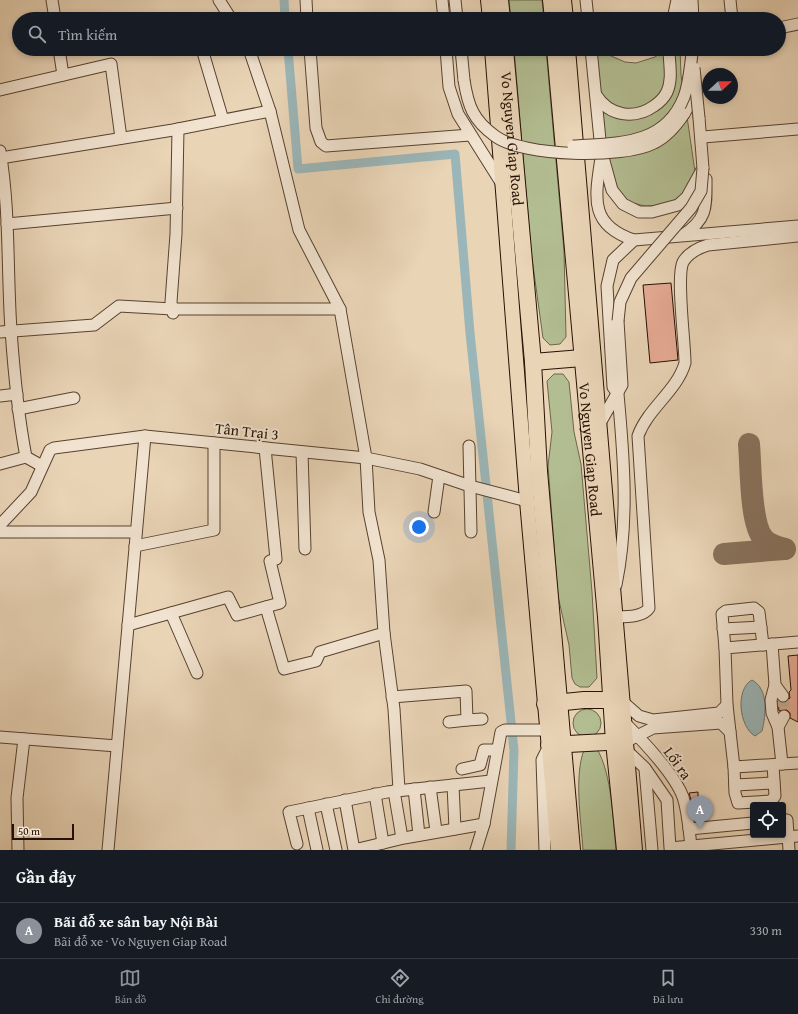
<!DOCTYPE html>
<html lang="vi">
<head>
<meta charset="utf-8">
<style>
	:root { --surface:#171b24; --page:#242831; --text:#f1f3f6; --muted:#9ea1a6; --line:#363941; --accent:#8c9099 }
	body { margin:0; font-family:"Gentium Book Plus",serif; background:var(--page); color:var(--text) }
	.controls { position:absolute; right:12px; bottom:12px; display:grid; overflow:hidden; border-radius:4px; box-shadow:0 2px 6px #0003 }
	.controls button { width:36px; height:36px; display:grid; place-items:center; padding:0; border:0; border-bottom:1px solid var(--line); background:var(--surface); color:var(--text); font:20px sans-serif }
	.compass { position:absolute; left:702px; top:68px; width:36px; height:36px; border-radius:50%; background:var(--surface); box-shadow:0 2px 6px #0003; rotate:68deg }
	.scale { position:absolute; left:12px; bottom:10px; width:62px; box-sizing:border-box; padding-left:4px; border:2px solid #261104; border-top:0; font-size:11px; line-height:14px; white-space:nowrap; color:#261104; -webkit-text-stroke:3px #f1e3d0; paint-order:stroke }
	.you { position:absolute; left:419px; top:527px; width:14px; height:14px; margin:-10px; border:3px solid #fff; border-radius:50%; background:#1a73e8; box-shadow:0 0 0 6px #1a73e833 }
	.badge { display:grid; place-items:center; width:26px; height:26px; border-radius:50%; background:var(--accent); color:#fff; font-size:13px; font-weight:700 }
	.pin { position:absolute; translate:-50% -33px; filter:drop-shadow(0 1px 2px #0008) }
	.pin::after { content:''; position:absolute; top:21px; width:14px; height:12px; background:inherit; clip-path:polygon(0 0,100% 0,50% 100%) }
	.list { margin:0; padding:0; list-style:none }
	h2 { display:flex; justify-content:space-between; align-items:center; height:52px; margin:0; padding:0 16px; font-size:17px }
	h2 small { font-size:13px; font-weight:400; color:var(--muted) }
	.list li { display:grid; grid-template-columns:26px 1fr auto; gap:12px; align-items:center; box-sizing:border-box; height:56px; padding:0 16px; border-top:1px solid var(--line) }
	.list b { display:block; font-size:15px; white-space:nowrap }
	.list p { margin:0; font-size:13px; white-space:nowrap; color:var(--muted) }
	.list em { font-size:13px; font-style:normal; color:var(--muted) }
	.icon { flex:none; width:22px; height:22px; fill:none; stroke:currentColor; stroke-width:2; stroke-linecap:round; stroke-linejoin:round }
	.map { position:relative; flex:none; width:798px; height:850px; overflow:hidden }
	.search { position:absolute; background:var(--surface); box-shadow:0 2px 6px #0003; left:12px; right:12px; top:12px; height:44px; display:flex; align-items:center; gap:10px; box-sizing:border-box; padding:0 14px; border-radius:22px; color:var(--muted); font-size:15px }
	.sheet { height:108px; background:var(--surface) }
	nav { display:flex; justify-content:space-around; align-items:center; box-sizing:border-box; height:56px; border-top:1px solid var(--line); background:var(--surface); font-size:11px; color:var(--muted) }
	nav a { display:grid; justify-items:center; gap:2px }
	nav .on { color:var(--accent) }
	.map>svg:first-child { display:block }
	.green { fill:#b2bd91; stroke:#6c674a }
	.water { fill:#9bb6b8; stroke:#6c7470 }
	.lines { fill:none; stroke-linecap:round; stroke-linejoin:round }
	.canal { stroke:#9bb6b8; stroke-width:9 }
	.taxiway { stroke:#88725d; stroke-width:22 }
	.building { fill:#e5a993; stroke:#261104 }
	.minor-tunnel { stroke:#c2ad92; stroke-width:11; stroke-dasharray:11 5.5; stroke-linecap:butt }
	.minor-casing { stroke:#574230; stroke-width:13 }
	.major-casing { stroke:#261104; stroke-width:16 }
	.highway-casing { stroke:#261104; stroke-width:18 }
	.minor { stroke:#f1e3d0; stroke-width:11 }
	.major { stroke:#e9d4b6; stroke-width:14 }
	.highway { stroke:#e9d4b6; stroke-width:16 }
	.minor-bridge-casing { stroke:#574230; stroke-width:13; stroke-linecap:butt }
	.minor-bridge { stroke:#f1e3d0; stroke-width:11 }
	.labels { text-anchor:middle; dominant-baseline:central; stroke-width:4; stroke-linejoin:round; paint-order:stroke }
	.street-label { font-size:15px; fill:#261104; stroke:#f1e3d0 }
</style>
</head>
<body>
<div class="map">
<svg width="798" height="850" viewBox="0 0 798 850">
	<rect width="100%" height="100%" fill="#e9d4b6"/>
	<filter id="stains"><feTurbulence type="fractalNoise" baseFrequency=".005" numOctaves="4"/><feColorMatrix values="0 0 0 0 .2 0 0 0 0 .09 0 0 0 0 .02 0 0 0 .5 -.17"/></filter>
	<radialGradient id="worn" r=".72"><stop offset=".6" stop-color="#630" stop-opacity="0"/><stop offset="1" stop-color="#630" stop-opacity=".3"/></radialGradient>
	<!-- green -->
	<g class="green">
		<path d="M509,0H542L544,19H511Z"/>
		<path d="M514,49H546L564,251L566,337L560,344L550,345L543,338L531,251Z"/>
		<path d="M595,49L625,62L636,63L655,57L666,49H680L681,75L695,172L690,186L679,199L665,205L645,206L629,202L617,188L604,152Z"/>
		<path d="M554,374H563L569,382L574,432L581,464L592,592L597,678L589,687H580L575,684L572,678L569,645L558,596L548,466L552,432L547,381Z"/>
		<circle cx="587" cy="723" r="14"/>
		<path d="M597,749C612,774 613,821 616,850H583C581,821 574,776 584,750Z"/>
	</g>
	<!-- water -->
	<path class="water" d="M752,680C769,689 766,715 762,731L755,736C739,727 735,689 752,680Z"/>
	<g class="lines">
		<!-- canal -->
		<g class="canal">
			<path d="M284,0L285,19"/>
			<path d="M288,49L298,169L455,154L470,333L514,750L511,850"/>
		</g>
		<!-- taxiway -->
		<g class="taxiway">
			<path d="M749,444C751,466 750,523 763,538C768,545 777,547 785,549"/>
			<path d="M724,554L784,549"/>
		</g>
	</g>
	<!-- building -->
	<g class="building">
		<path d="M671,283L678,360L650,363L643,285Z"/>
		<path d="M798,655V722L790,718V713L787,710L779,711L778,701L784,703L790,698L789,692L791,690L788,656Z"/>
		<path d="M698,792V800H691L689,793Z"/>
	</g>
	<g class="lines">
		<!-- minor-tunnel -->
		<path class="minor-tunnel" d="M783,696L784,716"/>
		<defs>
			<g id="minor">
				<path d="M52,0L55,19"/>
				<path d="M219,0L231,19"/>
				<path d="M306,0L307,19"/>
				<path d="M442,0L444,19"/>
				<path d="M455,0L457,19"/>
				<path d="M586,0L588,19"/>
				<path d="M682,0L688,19"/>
				<path d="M692,0L693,19"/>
				<path d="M730,0L732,19"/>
				<path d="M673,19L677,0"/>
				<path d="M779,28L798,24"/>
				<path d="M59,49L63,75"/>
				<path d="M202,49L223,120"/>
				<path d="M249,49L270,111L299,230L340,309L366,458L369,512L379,560L384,633L320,652L316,661L284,669L266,607"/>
				<path d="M310,49L316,128L321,142L326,146L470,135"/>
				<path d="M446,49L449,87L458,114L502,184"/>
				<path d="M461,49L464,80"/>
				<path d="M591,49L601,150L612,190L623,204L639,212H652L678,205L687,197L703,168L699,118"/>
				<path d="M0,90L111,64L121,138"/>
				<path d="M596,95C609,116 634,120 654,106C660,102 664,98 667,92C673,79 669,63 669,49"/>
				<path d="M684,114L689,105L695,82"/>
				<path d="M703,137L798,129"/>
				<path d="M0,151C10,210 7,271 11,330C14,373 18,415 26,457L42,466"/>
				<path d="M0,158L173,130L270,111"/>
				<path d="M601,158C595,198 589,225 634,240L798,226"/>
				<path d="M7,224L177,208"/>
				<path d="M683,235C708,219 706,206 706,179"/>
				<path d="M173,313L171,302L176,234L178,129"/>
				<path d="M0,332L94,325L119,306L173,309H340"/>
				<path d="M0,396L17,394"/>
				<path d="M18,409L74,398"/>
				<path d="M600,423L622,385L618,321"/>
				<path d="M469,446L471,532"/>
				<path d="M302,452L305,549"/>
				<path d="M0,464L26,457"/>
				<path d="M434,512L439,476"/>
				<path d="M0,525L31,492L50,450L54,448L145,436L366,458L420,469L470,486L527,501"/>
				<path d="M0,532H136"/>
				<path d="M135,546L214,530V443"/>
				<path d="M616,585C629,522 624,459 618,394L613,387L607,286L613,260L634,240"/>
				<path d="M171,613L197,673"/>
				<path d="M608,617C620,616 642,619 649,608L638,436C648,408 677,391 685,363C685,342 676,276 683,262C689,252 698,248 708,245L798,236"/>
				<path d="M128,625L228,597L237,615L280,603L270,561L276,559L265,448"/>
				<path d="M723,629L761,627"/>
				<path d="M384,633L394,709L399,790"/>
				<path d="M798,642L725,648L727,705L734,767L798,763"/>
				<path d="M772,644L775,685L771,700L772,713L778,727L782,764"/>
				<path d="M725,648L722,614L726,611L754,608L759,612L763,645"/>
				<path d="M775,685L783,696"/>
				<path d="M392,697L466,691L467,720L482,719"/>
				<path d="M622,701L639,716L653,720L719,713L727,705"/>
				<path d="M449,722L467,720"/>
				<path d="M624,722C642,740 674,773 683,797C688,812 689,830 691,846"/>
				<path d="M778,727L784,716"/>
				<path d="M0,737L117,746"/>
				<path d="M631,739L653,728L721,723L730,732"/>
				<path d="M626,750L645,768L667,800L670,848L798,836"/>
				<path d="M734,767L735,793L738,803L771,801L775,796L773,765"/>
				<path d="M462,769L480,765L484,750H497"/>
				<path d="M645,769L652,850"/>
				<path d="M453,785L455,829"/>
				<path d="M735,785L774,783"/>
				<path d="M430,787L436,831"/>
				<path d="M414,789L419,835"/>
				<path d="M394,791L402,838"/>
				<path d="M375,794L383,843"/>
				<path d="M345,800L354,850L404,838L484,824"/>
				<path d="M326,804L336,850"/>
				<path d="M308,808L317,850"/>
				<path d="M783,820H787L789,850"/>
				<path d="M689,829L753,823"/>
				<path d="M297,844L289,812L387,792L491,781"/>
				<path d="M18,850L17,798L24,739"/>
				<path d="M108,850L145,436"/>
				<path d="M476,850L484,824L501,732L505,730H548"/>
				<path d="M545,850L542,760L549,746"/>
			</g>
			<g id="major">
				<path d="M488,0L490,19"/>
				<path d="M564,0L566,19"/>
				<path d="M492,49L527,501L558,850"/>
				<path d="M568,49L635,850"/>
			</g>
			<g id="highway">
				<path d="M500,0L502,19"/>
				<path d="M551,0L553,19"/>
				<path id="s1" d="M505,49L533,362L539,471L572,850"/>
				<path id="s2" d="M555,49L606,617L614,742L625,850"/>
				<path d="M533,362L582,358"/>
				<path d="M545,704L584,700H620"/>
				<path d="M549,745L625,741"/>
			</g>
		</defs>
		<!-- minor casing -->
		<use href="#minor" class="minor-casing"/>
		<!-- major casing -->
		<use href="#major" class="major-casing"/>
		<!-- highway casing -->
		<use href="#highway" class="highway-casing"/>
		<!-- minor -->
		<use href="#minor" class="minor"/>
		<!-- major -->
		<use href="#major" class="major"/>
		<!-- highway -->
		<use href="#highway" class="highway"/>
		<defs>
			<g id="minor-bridge">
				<path d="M694,68L699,118"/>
				<path d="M464,80C468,106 473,120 495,136C523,157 623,159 654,143C667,137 676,126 684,114"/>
				<path d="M573,146C617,143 665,146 684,97C689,84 690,68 692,54"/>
				<path d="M618,321L620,302L631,278L691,208L701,191L703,168"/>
			</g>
		</defs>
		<!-- minor-bridge casing -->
		<use href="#minor-bridge" class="minor-bridge-casing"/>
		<!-- minor-bridge -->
		<use href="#minor-bridge" class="minor-bridge"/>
	</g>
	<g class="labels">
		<!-- street labels -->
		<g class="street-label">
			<text stroke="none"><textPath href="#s1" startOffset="90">Vo Nguyen Giap Road</textPath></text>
			<text transform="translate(247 431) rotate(6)">Tân Trại 3</text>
			<text stroke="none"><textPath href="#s2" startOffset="402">Vo Nguyen Giap Road</textPath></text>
			<text transform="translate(678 763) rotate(54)">Lối ra</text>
		</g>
	</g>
	<rect width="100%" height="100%" filter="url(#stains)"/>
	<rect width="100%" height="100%" fill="url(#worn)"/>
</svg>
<div class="controls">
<button><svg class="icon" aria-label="locate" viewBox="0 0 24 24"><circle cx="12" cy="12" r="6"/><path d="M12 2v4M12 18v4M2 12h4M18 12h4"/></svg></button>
</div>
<svg class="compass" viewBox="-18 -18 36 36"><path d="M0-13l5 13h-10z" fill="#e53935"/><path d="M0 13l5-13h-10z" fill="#9ea1a6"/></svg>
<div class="scale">50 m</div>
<div class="you"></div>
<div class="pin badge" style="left:700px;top:829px">A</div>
<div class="search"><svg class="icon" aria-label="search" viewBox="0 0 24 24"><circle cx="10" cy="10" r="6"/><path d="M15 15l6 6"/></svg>Tìm kiếm</div>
</div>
<section class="sheet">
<h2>Gần đây<small></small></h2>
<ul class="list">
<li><span class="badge">A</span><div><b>Bãi đỗ xe sân bay Nội Bài</b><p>Bãi đỗ xe · Vo Nguyen Giap Road</p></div><em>330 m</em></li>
</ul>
</section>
<nav>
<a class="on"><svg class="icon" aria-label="map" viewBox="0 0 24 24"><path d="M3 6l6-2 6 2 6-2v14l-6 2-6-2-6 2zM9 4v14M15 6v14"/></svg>Bản đồ</a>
<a><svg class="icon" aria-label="directions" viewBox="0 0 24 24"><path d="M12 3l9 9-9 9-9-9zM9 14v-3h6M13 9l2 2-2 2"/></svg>Chỉ đường</a>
<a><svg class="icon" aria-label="saved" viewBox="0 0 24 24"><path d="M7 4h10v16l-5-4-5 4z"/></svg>Đã lưu</a>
</nav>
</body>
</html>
